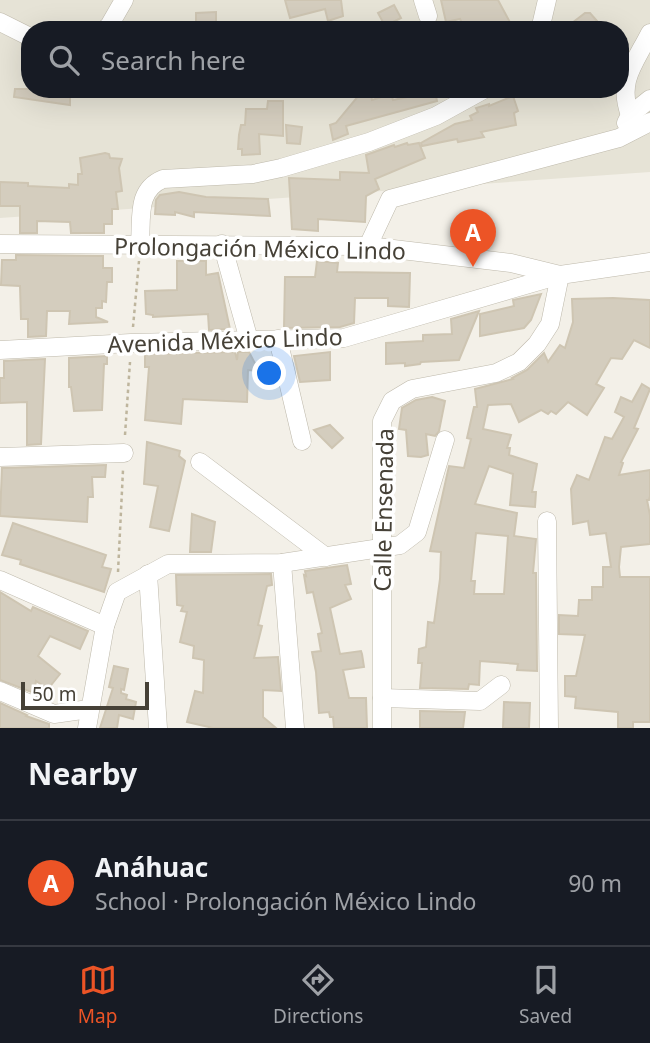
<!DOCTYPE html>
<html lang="en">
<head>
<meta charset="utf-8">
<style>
	:root { --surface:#171b24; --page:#242831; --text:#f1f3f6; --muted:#9ea1a6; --line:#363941; --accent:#ec5426 }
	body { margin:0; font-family:"Noto Sans",sans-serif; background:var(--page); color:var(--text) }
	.scale { position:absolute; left:21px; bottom:18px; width:128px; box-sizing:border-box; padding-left:7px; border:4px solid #464137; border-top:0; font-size:19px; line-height:24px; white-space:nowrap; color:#464137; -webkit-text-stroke:5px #fff; paint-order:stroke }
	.you { position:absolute; left:270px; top:374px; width:24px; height:24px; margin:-18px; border:5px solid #fff; border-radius:50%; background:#1a73e8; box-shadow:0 0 0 10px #1a73e833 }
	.badge { display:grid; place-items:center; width:46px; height:46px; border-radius:50%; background:var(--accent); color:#fff; font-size:23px; font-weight:700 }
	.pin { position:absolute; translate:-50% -58px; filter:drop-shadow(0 2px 4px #0008) }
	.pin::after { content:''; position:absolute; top:37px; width:24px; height:21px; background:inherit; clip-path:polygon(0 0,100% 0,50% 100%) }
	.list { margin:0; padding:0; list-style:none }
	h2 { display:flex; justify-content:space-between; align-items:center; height:91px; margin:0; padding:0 28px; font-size:30px }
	h2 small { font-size:23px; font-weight:400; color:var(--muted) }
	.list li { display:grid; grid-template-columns:46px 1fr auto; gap:21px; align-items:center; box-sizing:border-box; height:126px; padding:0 28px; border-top:2px solid var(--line) }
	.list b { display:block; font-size:26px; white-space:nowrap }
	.list p { margin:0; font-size:23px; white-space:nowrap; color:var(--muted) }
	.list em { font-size:23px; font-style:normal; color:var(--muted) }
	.icon { flex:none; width:38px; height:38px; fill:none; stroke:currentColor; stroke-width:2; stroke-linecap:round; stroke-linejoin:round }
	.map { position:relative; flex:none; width:650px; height:728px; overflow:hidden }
	.search { position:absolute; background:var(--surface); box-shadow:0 7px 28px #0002; left:21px; right:21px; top:21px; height:77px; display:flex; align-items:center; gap:18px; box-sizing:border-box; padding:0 24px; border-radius:28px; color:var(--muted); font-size:26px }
	.sheet { height:217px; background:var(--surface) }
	nav { display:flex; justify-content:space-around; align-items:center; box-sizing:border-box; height:98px; border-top:2px solid var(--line); background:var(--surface); font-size:19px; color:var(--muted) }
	nav a { display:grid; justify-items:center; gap:4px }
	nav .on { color:var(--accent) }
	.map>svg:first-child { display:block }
	.residential { fill:#e6e3d6; fill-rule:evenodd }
	.building { fill:#d4cdbe; stroke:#cec5b2; stroke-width:2; fill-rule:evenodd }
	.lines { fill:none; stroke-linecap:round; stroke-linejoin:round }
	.minor-casing { stroke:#beb9ab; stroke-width:19 }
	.path { stroke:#beb59d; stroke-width:2.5; stroke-dasharray:3.5 3.5; stroke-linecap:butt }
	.minor { stroke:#fff; stroke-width:18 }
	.labels { text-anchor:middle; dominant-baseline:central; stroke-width:7; stroke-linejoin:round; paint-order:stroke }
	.street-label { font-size:23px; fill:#464137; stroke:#fff }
</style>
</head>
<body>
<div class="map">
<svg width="650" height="728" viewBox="0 0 650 728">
	<rect width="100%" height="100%" fill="#f3f0e8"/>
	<!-- residential -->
	<path class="residential" d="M0,0H650V172L0,218ZM30,30H620V89H30Z"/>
	<!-- building -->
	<g class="building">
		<path d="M285,0H341L343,16L328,21L325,9L290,18Z"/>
		<path d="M441,0H498L514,30H486L483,25L473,27L472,24L464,27L460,19L446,22Z"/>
		<path d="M394,5L401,18L385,26L378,13Z"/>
		<path d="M216,12V30H196V13Z"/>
		<path d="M585,13H590L597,21L588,30H563Z"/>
		<path d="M15,89H70V105L14,97Z"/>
		<path d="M364,89H370L372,100L391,94L393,100L435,91L437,101L346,126L348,134L333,140L330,125L336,123Z"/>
		<path d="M513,96L518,111L514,113L516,125L481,132L484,137L458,142L457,139L422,146L421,143L455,124L472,120L470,116L478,112L476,108L489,104V106Z"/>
		<path d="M268,101H283V136L259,134L260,154L242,155V149H238L239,135L241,125H245L246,109H267Z"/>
		<path d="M286,125L302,127L300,144L287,143Z"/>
		<path d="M407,143L408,145L419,143L425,158L375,179L379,189L366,196L365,222L318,219V231L292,229L289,178L340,180V172L369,173L366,155L394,145L395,147Z"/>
		<path d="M105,153L109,154L110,158L122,159L119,168L122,191L116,192L118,209H112V224H104V233H71L70,222L37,221V233H20V206H0V182L28,183V186L69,188V184L78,185V174H82L80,158Z"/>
		<path d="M179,192L206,197L268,199L270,216L194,212V217L175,212V215L155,214L156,200L160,195Z"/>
		<path d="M16,255L103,256V268H112V282H107L106,302L102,301V308H96V317L108,322L69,324L70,311H47L46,336L28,337V319H21L20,286L1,285L2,260H16Z"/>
		<path d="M177,261H206V275L218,273L230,329L209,330L208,314L153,317V315L146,314L145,291L177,290Z"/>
		<path d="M317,261L338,263L337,272L410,273L409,307L388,306V298H355L354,323L340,327L284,328L285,277H315Z"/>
		<path d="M541,294L531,320L524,328L480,336V314L514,306L513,300Z"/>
		<path d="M613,298L650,300V348L634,340L622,359L611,358L596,384L604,388L587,415L568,402L556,414L551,411L548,414L541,410L519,422L511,404L488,405L483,429L511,435L507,448H510L509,455L537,464L532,492H536L535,507L510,505L513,474L489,466L475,504L517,513L514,536L536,539L533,573H536L537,671L517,670L518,664L480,661L479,685L469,684L468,689L420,688L422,663H418L419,649L426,647L428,622L434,623L440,579L441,552L430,551L449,466L464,468L471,439L467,438L474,407H477L475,389L513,379L512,378L527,370L544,353L548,362L560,345L565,348L573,322L572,299ZM476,533L508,536L504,594H474L475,581H471Z"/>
		<path d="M479,311L459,360L421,362L420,364L405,366V363L386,364V343L423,341V335L452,334L451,319Z"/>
		<path d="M235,352L237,360L238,352H249L259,371L248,370L247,402L183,399L181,424L145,420L149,367H145V354Z"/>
		<path d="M330,352V380L300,382L294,356Z"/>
		<path d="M107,356V364H104L102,410L74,411L71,387H69V358Z"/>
		<path d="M45,359L41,444L27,445V402L0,403V378H4V361Z"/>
		<path d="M642,384L650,389L634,428L638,429L621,462L623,463L619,475L650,470V496L649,500H647L650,515V544L621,547L619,567L620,577H650V722H633V728H618V712L575,708L576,697L565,696V676H576L585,635L559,634V615L578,616L579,600H592V587H603V567H611L606,533L590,535L588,521L573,524L571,489L577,475L589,480L605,437L612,439L624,417L615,412L621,397L632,402Z"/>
		<path d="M432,397L445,401L439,431L435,436L426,434L428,455L421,457L408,456L406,430L399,429L402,408L416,400Z"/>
		<path d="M330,425L343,438L332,448L314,430Z"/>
		<path d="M147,442L180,451L179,456L185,461L169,531L150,527L158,486L144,484Z"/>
		<path d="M106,465L105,477H92L93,497H88L87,522L0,516L2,468Z"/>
		<path d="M192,514L215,522L211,552H190Z"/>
		<path d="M13,523L106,555L102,567L111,569L104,592L20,564L21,560L2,555Z"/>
		<path d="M347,565L351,584L345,585L351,599L330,608L340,654L361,651L362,654L364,667L343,670L349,698H366L367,728H334L333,717H330L329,712L319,713L316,672L312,652L321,651L318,634L322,633L313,592L307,593L304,575L306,576L305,571Z"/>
		<path d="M271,574L272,585L267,586L258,625L262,626L254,658L278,657L281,691L263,690V717L276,728H213L187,722L195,691L203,693L204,660L193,658L194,646L180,642L187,612L181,611L183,606L177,605L176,575Z"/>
		<path d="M0,592L31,611L33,607L88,631L80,649L50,636L38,656L60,674L48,689L36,681L34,693L0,680Z"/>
		<path d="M114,666L128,669L124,690L121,689V693L127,695L126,699L136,702L133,719L119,715L117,728H100L113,688L109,687Z"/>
		<path d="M504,702L530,703L529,728H503Z"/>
		<path d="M0,703L27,715L26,716L49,724V728H0Z"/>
		<path d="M420,711L465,712L463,728H420Z"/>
	</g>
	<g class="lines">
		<defs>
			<g id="minor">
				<path d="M423,0L428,16"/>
				<path d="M0,22L30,37"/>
				<path d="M104,30L109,26L124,0"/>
				<path d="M540,30L547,0"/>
				<path d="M630,115C617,81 635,63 650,33"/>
				<path d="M626,123L630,115L650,99"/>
				<path d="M140,243C142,218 136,190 163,179L253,174L281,168L369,142L436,116L485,89"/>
				<path d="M0,244L368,246L511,263L560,275"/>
				<path d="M222,244L249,340"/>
				<path d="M368,246L390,199L619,138L650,122"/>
				<path d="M278,339L302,441"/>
				<path d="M0,350L131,343L344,338L560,275L650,262"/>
				<path d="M0,457L124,453"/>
				<path d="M200,462L326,557"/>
				<path d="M547,521L549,728"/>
				<path d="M282,563L295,728"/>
				<path d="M148,574L158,728"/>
				<path d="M0,580L105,626"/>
				<path d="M0,691L54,714L89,709"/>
				<path d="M382,698L480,701L501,685"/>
				<path d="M87,728L105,626L117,592L168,564L282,563L400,545L417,532L445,440"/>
				<path d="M382,728V421L392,401L412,389L496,373L519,362L537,344L550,324L560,275"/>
			</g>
		</defs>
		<!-- minor casing -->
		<use href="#minor" class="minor-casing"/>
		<!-- path -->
		<g class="path">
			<path d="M133,327L139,261"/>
			<path d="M125,435L130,362"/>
			<path d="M118,572L123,470"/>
		</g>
		<!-- minor -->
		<use href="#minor" class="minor"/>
	</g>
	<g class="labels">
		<!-- street labels -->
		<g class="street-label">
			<text transform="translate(260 248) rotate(1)">Prolongación México Lindo</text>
			<text transform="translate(225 340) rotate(-2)">Avenida México Lindo</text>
			<text transform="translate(383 510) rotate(-89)">Calle Ensenada</text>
		</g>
	</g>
</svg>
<div class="scale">50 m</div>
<div class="you"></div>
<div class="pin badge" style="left:473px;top:267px">A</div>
<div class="search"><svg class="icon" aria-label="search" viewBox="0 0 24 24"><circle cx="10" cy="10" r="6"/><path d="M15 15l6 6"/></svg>Search here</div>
</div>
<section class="sheet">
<h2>Nearby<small></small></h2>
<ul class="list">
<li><span class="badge">A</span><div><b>Anáhuac</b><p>School · Prolongación México Lindo</p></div><em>90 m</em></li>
</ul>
</section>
<nav>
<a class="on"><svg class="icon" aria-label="map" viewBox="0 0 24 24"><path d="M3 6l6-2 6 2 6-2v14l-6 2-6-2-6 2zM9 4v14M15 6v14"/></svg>Map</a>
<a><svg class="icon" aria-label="directions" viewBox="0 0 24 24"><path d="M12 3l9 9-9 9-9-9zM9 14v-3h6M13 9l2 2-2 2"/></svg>Directions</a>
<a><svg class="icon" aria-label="saved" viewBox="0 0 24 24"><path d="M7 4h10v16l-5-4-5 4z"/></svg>Saved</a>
</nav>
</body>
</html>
